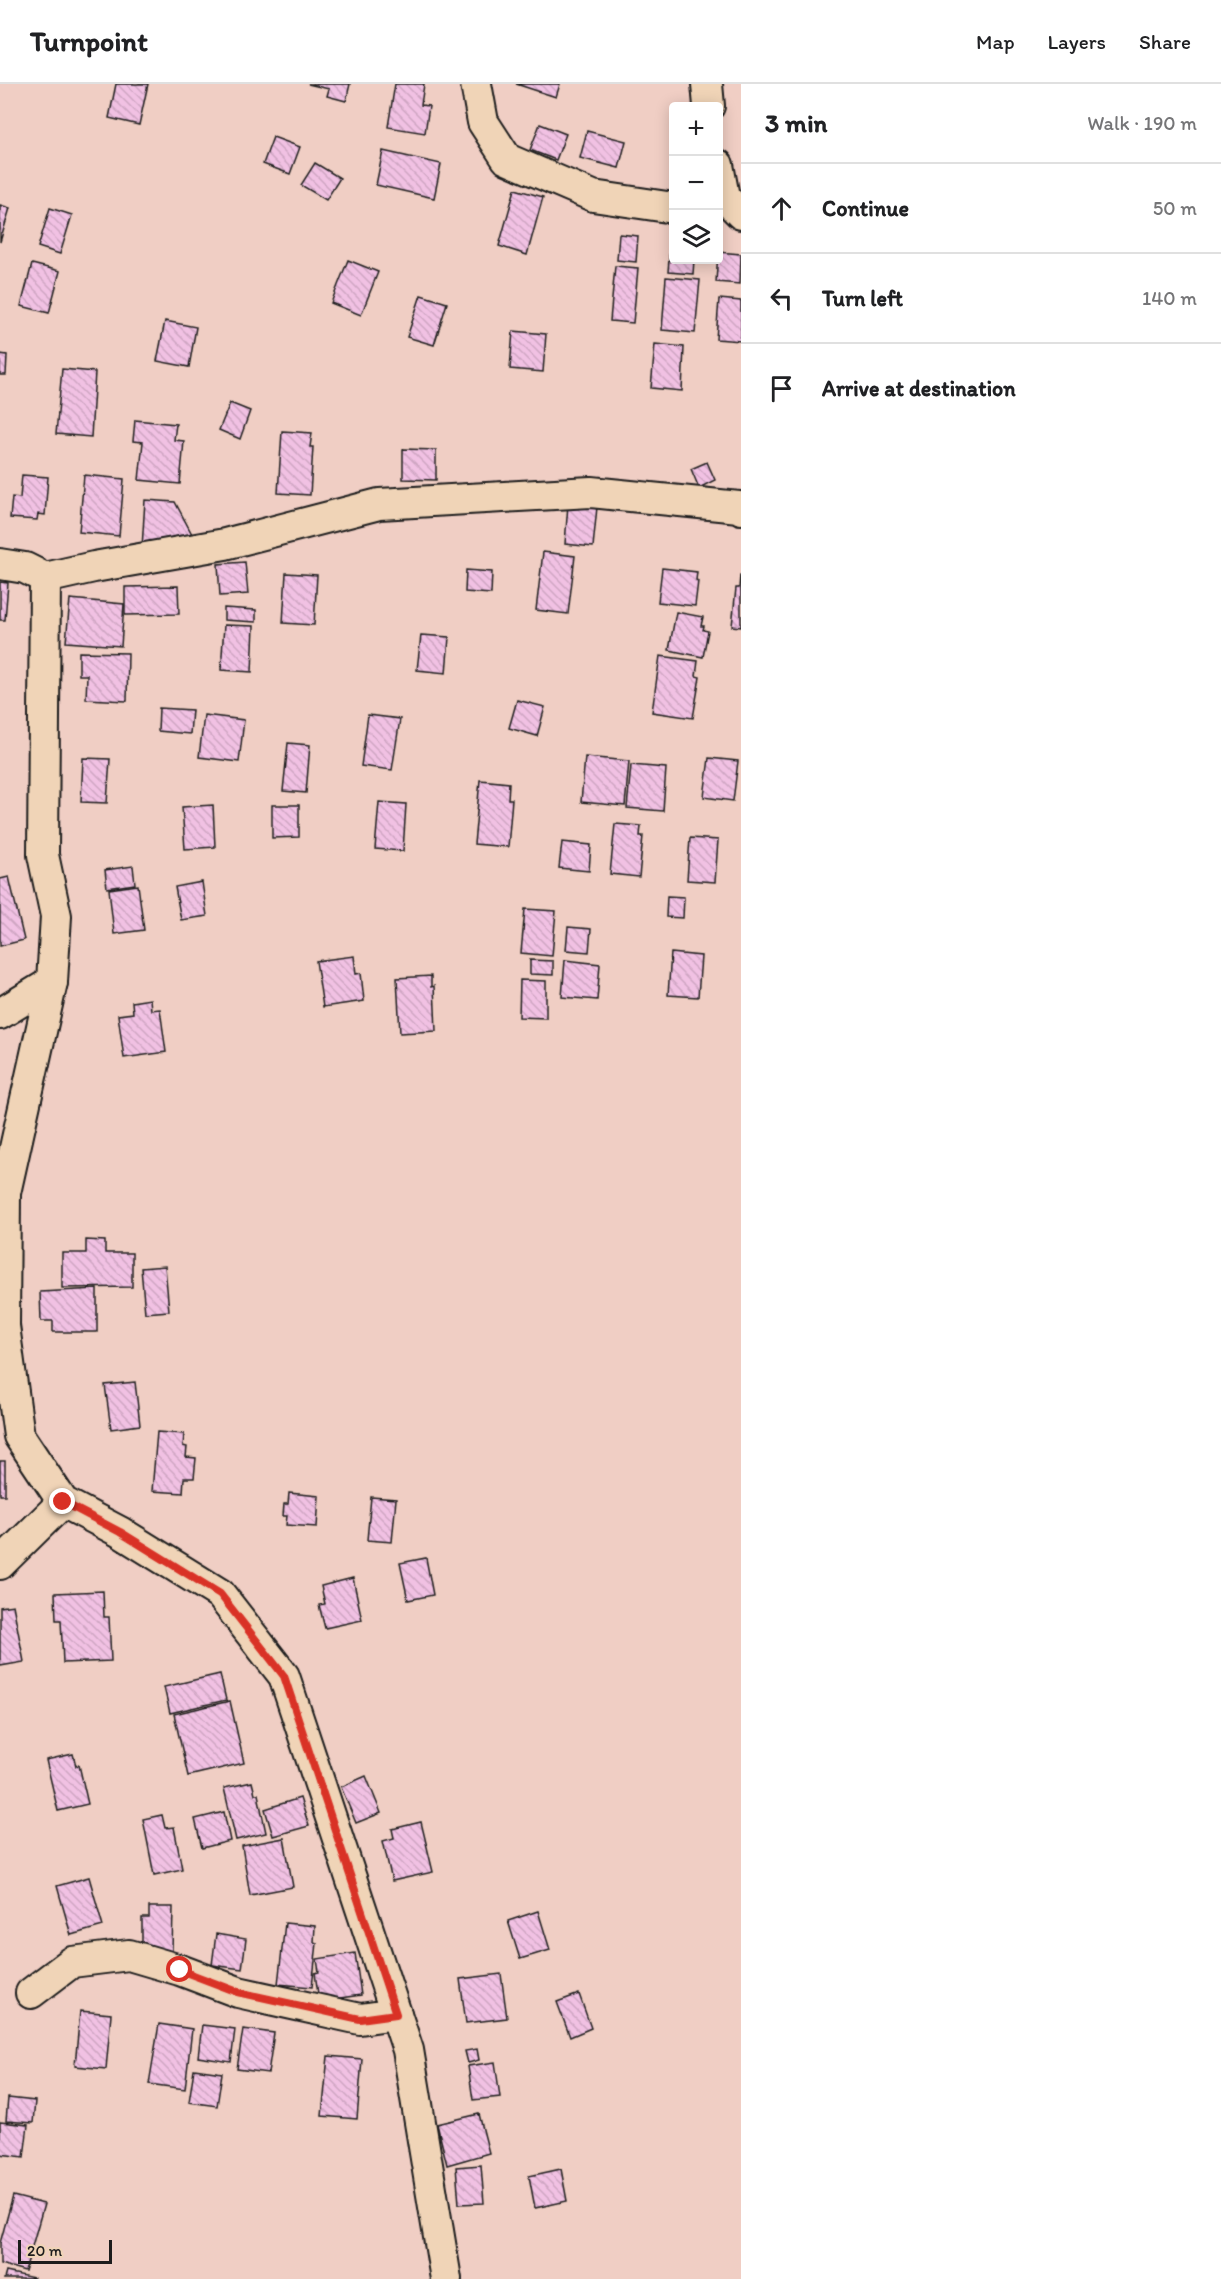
<!DOCTYPE html>
<html lang="en">
<head>
<meta charset="utf-8">
<style>
	:root { --surface:#fff; --page:#f6f6f6; --text:#202124; --muted:#757577; --line:#e0e0e0 }
	body { margin:0; font-family:Itim,sans-serif; background:var(--page); color:var(--text) }
	.controls { position:absolute; right:18px; top:18px; display:grid; overflow:hidden; border-radius:6px; box-shadow:0 3px 15px #0003 }
	.controls button { width:54px; height:54px; display:grid; place-items:center; padding:0; border:0; border-bottom:2px solid var(--line); background:var(--surface); color:var(--text); font:30px sans-serif }
	.scale { position:absolute; left:18px; bottom:15px; width:94px; box-sizing:border-box; padding-left:6px; border:3px solid #1c1c1c; border-top:0; font-size:16px; line-height:21px; white-space:nowrap; color:#1c1c1c; -webkit-text-stroke:4px #f0d4b7; paint-order:stroke }
	.stop { position:absolute; width:18px; height:18px; margin:-14px; border:4px solid #d93025; border-radius:50%; background:#fff }
	.stop.end { background:#d93025; border-color:#fff; box-shadow:0 2px 6px #0008 }
	.list { margin:0; padding:0; list-style:none }
	h2 { display:flex; justify-content:space-between; align-items:center; height:78px; margin:0; padding:0 24px; font-size:26px }
	h2 small { font-size:20px; font-weight:400; color:var(--muted) }
	.list li { display:grid; grid-template-columns:39px 1fr auto; gap:18px; align-items:center; box-sizing:border-box; height:90px; padding:0 24px; border-top:2px solid var(--line) }
	.list b { display:block; font-size:22px; white-space:nowrap }
	.list em { font-size:20px; font-style:normal; color:var(--muted) }
	.icon { flex:none; width:33px; height:33px; fill:none; stroke:currentColor; stroke-width:2; stroke-linecap:round; stroke-linejoin:round }
	.map { position:relative; flex:none; width:741px; height:2195px; overflow:hidden }
	header { display:flex; align-items:center; gap:36px; box-sizing:border-box; height:84px; padding:0 30px; background:var(--surface); border-bottom:2px solid var(--line) }
	header strong { font-size:28px }
	nav { display:flex; gap:33px; margin-inline-start:auto; font-size:21px }
	main { display:flex }
	aside { flex:1; background:var(--surface) }
	.map>svg:first-child { display:block }
	.building { fill:url(#building-back-hatch); stroke:#1c1c1c; stroke-width:1.5 }
	.lines { fill:none; stroke-linecap:round; stroke-linejoin:round }
	.minor-casing { stroke:#1c1c1c; stroke-width:34 }
	.minor { stroke:#f0d4b7; stroke-width:30 }
	.route { stroke:#d93025; stroke-width:8 }
</style>
</head>
<body>
<header>
<strong>Turnpoint</strong>
<nav><a>Map</a><a>Layers</a><a>Share</a></nav>
</header>
<main>
<div class="map">
<svg width="741" height="2195" viewBox="0 0 741 2195">
	<defs>
		<pattern id="building-back-hatch" width="6" height="6" patternUnits="userSpaceOnUse" patternTransform="scale(1.5)"><rect width="6" height="6" fill="#f1c1e3"/><path d="M-1 5l2 2M0 0l6 6M5-1l2 2" fill="none" stroke="#cea5c2"/></pattern>
	</defs>
	<rect width="100%" height="100%" fill="#f0cec4"/>
	<filter id="ink" filterUnits="userSpaceOnUse"><feTurbulence type="fractalNoise" baseFrequency=".0167" numOctaves="2"/><feDisplacementMap in="SourceGraphic" scale="12" xChannelSelector="R" yChannelSelector="G"/><feConvolveMatrix kernelMatrix="1 2 1 2 8 2 1 2 1" color-interpolation-filters="sRGB"/></filter>
	<g filter="url(#ink)">
		<!-- building -->
		<g class="building">
			<path d="M116,0H148L139,41L109,34Z"/>
			<path d="M308,0H350L346,17L327,12L329,5Z"/>
			<path d="M395,0H424L421,21L429,22L425,49L388,43Z"/>
			<path d="M516,0H560L556,13Z"/>
			<path d="M540,40L566,50L556,76L530,66Z"/>
			<path d="M587,47L626,57L619,84L580,74Z"/>
			<path d="M273,53L300,63L290,90L263,80Z"/>
			<path d="M383,67L441,80L434,114L376,101Z"/>
			<path d="M315,79L340,94L326,116L301,101Z"/>
			<path d="M515,105L543,113L527,171L499,162Z"/>
			<path d="M0,121L10,124L0,158Z"/>
			<path d="M50,124L72,131L60,170L38,163Z"/>
			<path d="M672,136L674,176H694L693,190L668,188Z"/>
			<path d="M619,150L638,152L636,178L617,176Z"/>
			<path d="M718,168L741,170L740,200L716,198Z"/>
			<path d="M348,176L378,188L361,231L331,219Z"/>
			<path d="M32,180L60,187L49,229L21,222Z"/>
			<path d="M615,182L638,184L633,239L610,237Z"/>
			<path d="M666,193L700,196L695,249L662,246Z"/>
			<path d="M421,211L447,219L434,261L407,253Z"/>
			<path d="M719,215L741,217V257L716,255Z"/>
			<path d="M165,237L196,243L189,283L157,277Z"/>
			<path d="M513,247L546,250L543,288L510,285Z"/>
			<path d="M655,260L684,263L682,307L651,304Z"/>
			<path d="M0,270L7,271L6,291H0Z"/>
			<path d="M62,285L95,288L91,353L56,350Z"/>
			<path d="M230,319L250,327L240,355L219,346Z"/>
			<path d="M135,336L176,340L174,356L184,357L180,400L139,396L143,358L133,357Z"/>
			<path d="M282,347L312,349L310,363H313L310,411L278,409Z"/>
			<path d="M403,365L436,366V396L403,395Z"/>
			<path d="M707,378L715,396L699,404L691,385Z"/>
			<path d="M22,391L48,393L45,431L38,430L37,436L10,434L12,413L20,414Z"/>
			<path d="M84,391L124,395L119,452L79,448Z"/>
			<path d="M145,416L175,418L194,454L142,464Z"/>
			<path d="M568,420L597,423L593,463L565,460Z"/>
			<path d="M543,468L575,472L568,530L536,526Z"/>
			<path d="M245,478L248,510L220,512L218,480Z"/>
			<path d="M662,484L697,488L696,496L698,497L695,522L658,518Z"/>
			<path d="M466,486L492,488L491,510L465,508Z"/>
			<path d="M286,489L317,491L314,541L283,539Z"/>
			<path d="M740,491H741V543L732,542L736,504H739Z"/>
			<path d="M0,498L8,499L5,536H0Z"/>
			<path d="M178,502L179,530L125,531V503Z"/>
			<path d="M70,515L124,520L121,562L66,558Z"/>
			<path d="M224,524L256,526V538L224,536Z"/>
			<path d="M676,528L703,533L701,542H704L703,546L708,547L703,573L669,566Z"/>
			<path d="M224,541L254,542L252,588L221,586Z"/>
			<path d="M421,551L449,553L446,589L417,586Z"/>
			<path d="M79,568L128,569L127,617L86,615L87,591H79Z"/>
			<path d="M660,572L698,577L696,592L700,593L693,634L652,628Z"/>
			<path d="M517,616L545,623L537,652L509,644Z"/>
			<path d="M159,624L192,626L190,650L158,647Z"/>
			<path d="M204,631L244,636L239,678L199,673Z"/>
			<path d="M368,631L400,635L392,686L361,682Z"/>
			<path d="M288,659L310,661L306,709L283,707Z"/>
			<path d="M585,673L629,677L625,722L581,718Z"/>
			<path d="M83,674L110,675L107,719L81,718Z"/>
			<path d="M709,674L738,677L733,717L704,713Z"/>
			<path d="M631,681L666,684L663,727L627,724Z"/>
			<path d="M480,696L509,699L508,715H512L508,763L474,760Z"/>
			<path d="M379,718L406,720L403,767L375,765Z"/>
			<path d="M213,721L215,763L185,765L182,723Z"/>
			<path d="M272,721H299V753L272,754Z"/>
			<path d="M615,740L641,742L640,752H643L639,793L610,790Z"/>
			<path d="M690,754L718,756L715,798L687,796Z"/>
			<path d="M562,758L591,761L589,787L559,784Z"/>
			<path d="M133,782L135,800L107,804L105,786Z"/>
			<path d="M9,793L24,856L0,862V795Z"/>
			<path d="M202,798L207,832L181,836L175,803Z"/>
			<path d="M138,801L144,846L114,850L109,805Z"/>
			<path d="M667,812L684,813L683,834L666,833Z"/>
			<path d="M525,825L556,827L552,872L521,869Z"/>
			<path d="M568,843L591,845L589,868L566,866Z"/>
			<path d="M671,869L701,872L698,913L668,911Z"/>
			<path d="M354,872L356,890L361,889L364,917L323,923L316,877Z"/>
			<path d="M530,876L553,877V891L530,890Z"/>
			<path d="M565,876L600,880L597,916L562,913Z"/>
			<path d="M431,892V903L434,902L436,947L400,949L397,894Z"/>
			<path d="M520,896L546,897V934L519,933Z"/>
			<path d="M150,915L151,926L160,925L166,968L124,974L118,931L133,929L132,918Z"/>
			<path d="M86,1156L105,1157V1169H132V1203L62,1204V1169H86Z"/>
			<path d="M165,1182L169,1227L145,1229L141,1184Z"/>
			<path d="M97,1205V1248H53V1237H41L40,1208Z"/>
			<path d="M135,1298L140,1341L111,1345L105,1301Z"/>
			<path d="M157,1348L184,1350L183,1362L187,1363L186,1373L196,1374L194,1394H184L183,1409L152,1407Z"/>
			<rect x="0" y="1377" width="5" height="34"/>
			<path d="M289,1409L319,1412L317,1443L286,1441L287,1432H283L284,1420H288Z"/>
			<path d="M371,1413L396,1415L392,1458L367,1456Z"/>
			<path d="M426,1474L433,1511L408,1516L400,1479Z"/>
			<path d="M353,1494L362,1536L325,1544L319,1521L325,1520L321,1502Z"/>
			<path d="M103,1507L104,1533H109L111,1577L63,1579L61,1536H56L55,1509Z"/>
			<path d="M13,1521L24,1578L0,1582V1523Z"/>
			<path d="M220,1590L226,1616L170,1629L164,1603Z"/>
			<path d="M230,1617L244,1679L188,1692L174,1630Z"/>
			<path d="M73,1670L76,1682L79,1681L88,1720L58,1727L46,1676Z"/>
			<path d="M366,1692L381,1729L356,1739L341,1703Z"/>
			<path d="M252,1698L255,1710H258L266,1749L236,1756L224,1704Z"/>
			<path d="M300,1714L309,1742L273,1752L265,1725Z"/>
			<path d="M224,1728L230,1757L202,1764L195,1735Z"/>
			<path d="M162,1731L165,1744L174,1743L182,1785L154,1791L143,1735Z"/>
			<path d="M421,1738L433,1788L392,1797L383,1757L394,1754L392,1745Z"/>
			<path d="M284,1754L293,1803L250,1811L242,1762Z"/>
			<path d="M89,1793L103,1842L71,1851L57,1802Z"/>
			<path d="M149,1823H173L172,1867H142V1834H149Z"/>
			<path d="M538,1827L550,1866L520,1875L508,1837Z"/>
			<path d="M285,1839L315,1842L314,1858L317,1859L312,1903L278,1900Z"/>
			<path d="M216,1850L246,1855L242,1885L212,1881Z"/>
			<path d="M355,1869L361,1911L319,1917L315,1889L319,1888L317,1875Z"/>
			<path d="M501,1890L507,1934L466,1939L460,1895Z"/>
			<path d="M579,1910L591,1944L570,1953L557,1918Z"/>
			<path d="M80,1927L111,1930L106,1985L75,1982Z"/>
			<path d="M159,1940L192,1945L185,2005L149,2000Z"/>
			<path d="M202,1941L235,1945L231,1978L198,1973Z"/>
			<path d="M243,1945L274,1949L268,1989L237,1985Z"/>
			<path d="M477,1965L479,1976L468,1979L465,1967Z"/>
			<path d="M328,1972L362,1975L357,2035L322,2032Z"/>
			<path d="M495,1978L500,2013L473,2016L468,1982Z"/>
			<path d="M194,1985L222,1989L217,2022L189,2018Z"/>
			<path d="M8,2014L35,2017L33,2039L6,2037Z"/>
			<path d="M479,2030L489,2069L447,2081L437,2040Z"/>
			<path d="M0,2038L28,2041L24,2073L0,2070Z"/>
			<path d="M481,2081L484,2119L459,2120L456,2083Z"/>
			<path d="M561,2085L567,2117L535,2124L529,2092Z"/>
			<path d="M13,2112L44,2120L25,2187L0,2180V2159Z"/>
			<path d="M6,2188L34,2194V2195H4Z"/>
		</g>
		<g class="lines">
			<defs>
				<g id="minor">
					<path d="M476,0L483,38L507,75L593,112L674,124"/>
					<path d="M707,0L709,22"/>
					<path d="M718,81L724,113L741,130"/>
					<path d="M0,480L25,484L45,494L94,483L225,460L379,420L591,408L739,423L741,425"/>
					<path d="M45,494L43,771L56,832L52,898L5,1109L4,1242L19,1352L63,1418L120,1448L220,1510L284,1592L408,1966L446,2195"/>
					<path d="M0,930L52,898"/>
					<path d="M0,1480L63,1418"/>
					<path d="M31,1909L72,1878L129,1871L180,1886L238,1908L360,1935L396,1930"/>
				</g>
			</defs>
			<!-- minor casing -->
			<use href="#minor" class="minor-casing"/>
			<!-- minor -->
			<use href="#minor" class="minor"/>
		</g>
	</g>
	<g class="lines" filter="url(#ink)">
		<!-- route -->
		<path class="route" d="M63,1418L120,1448L220,1510L284,1592L396,1930L360,1935L238,1908L180,1886"/>
	</g>
</svg>
<div class="controls">
<button>+</button>
<button>−</button>
<button><svg class="icon" aria-label="layers" viewBox="0 0 24 24"><path d="M12 4l9 5-9 5-9-5zM3 14l9 5 9-5"/></svg></button>
</div>
<div class="scale">20 m</div>
<div class="stop" style="left:180px;top:1886px"></div>
<div class="stop end" style="left:63px;top:1418px"></div>
</div>
<aside>
<h2>3 min<small>Walk · 190 m</small></h2>
<ul class="list">
<li><svg class="icon" aria-label="ahead" viewBox="0 0 24 24"><path d="M12 20V5M6 11l6-6 6 6"/></svg><div><b>Continue</b></div><em>50 m</em></li>
<li><svg class="icon" aria-label="left" viewBox="0 0 24 24"><path d="M17 20v-9H6M10 6l-5 5 5 5"/></svg><div><b>Turn left</b></div><em>140 m</em></li>
<li><svg class="icon" aria-label="arrive" viewBox="0 0 24 24"><path d="M6 21V4h12l-3 4 3 4H6"/></svg><div><b>Arrive at destination</b></div></li>
</ul>
</aside>
</main>
</body>
</html>
